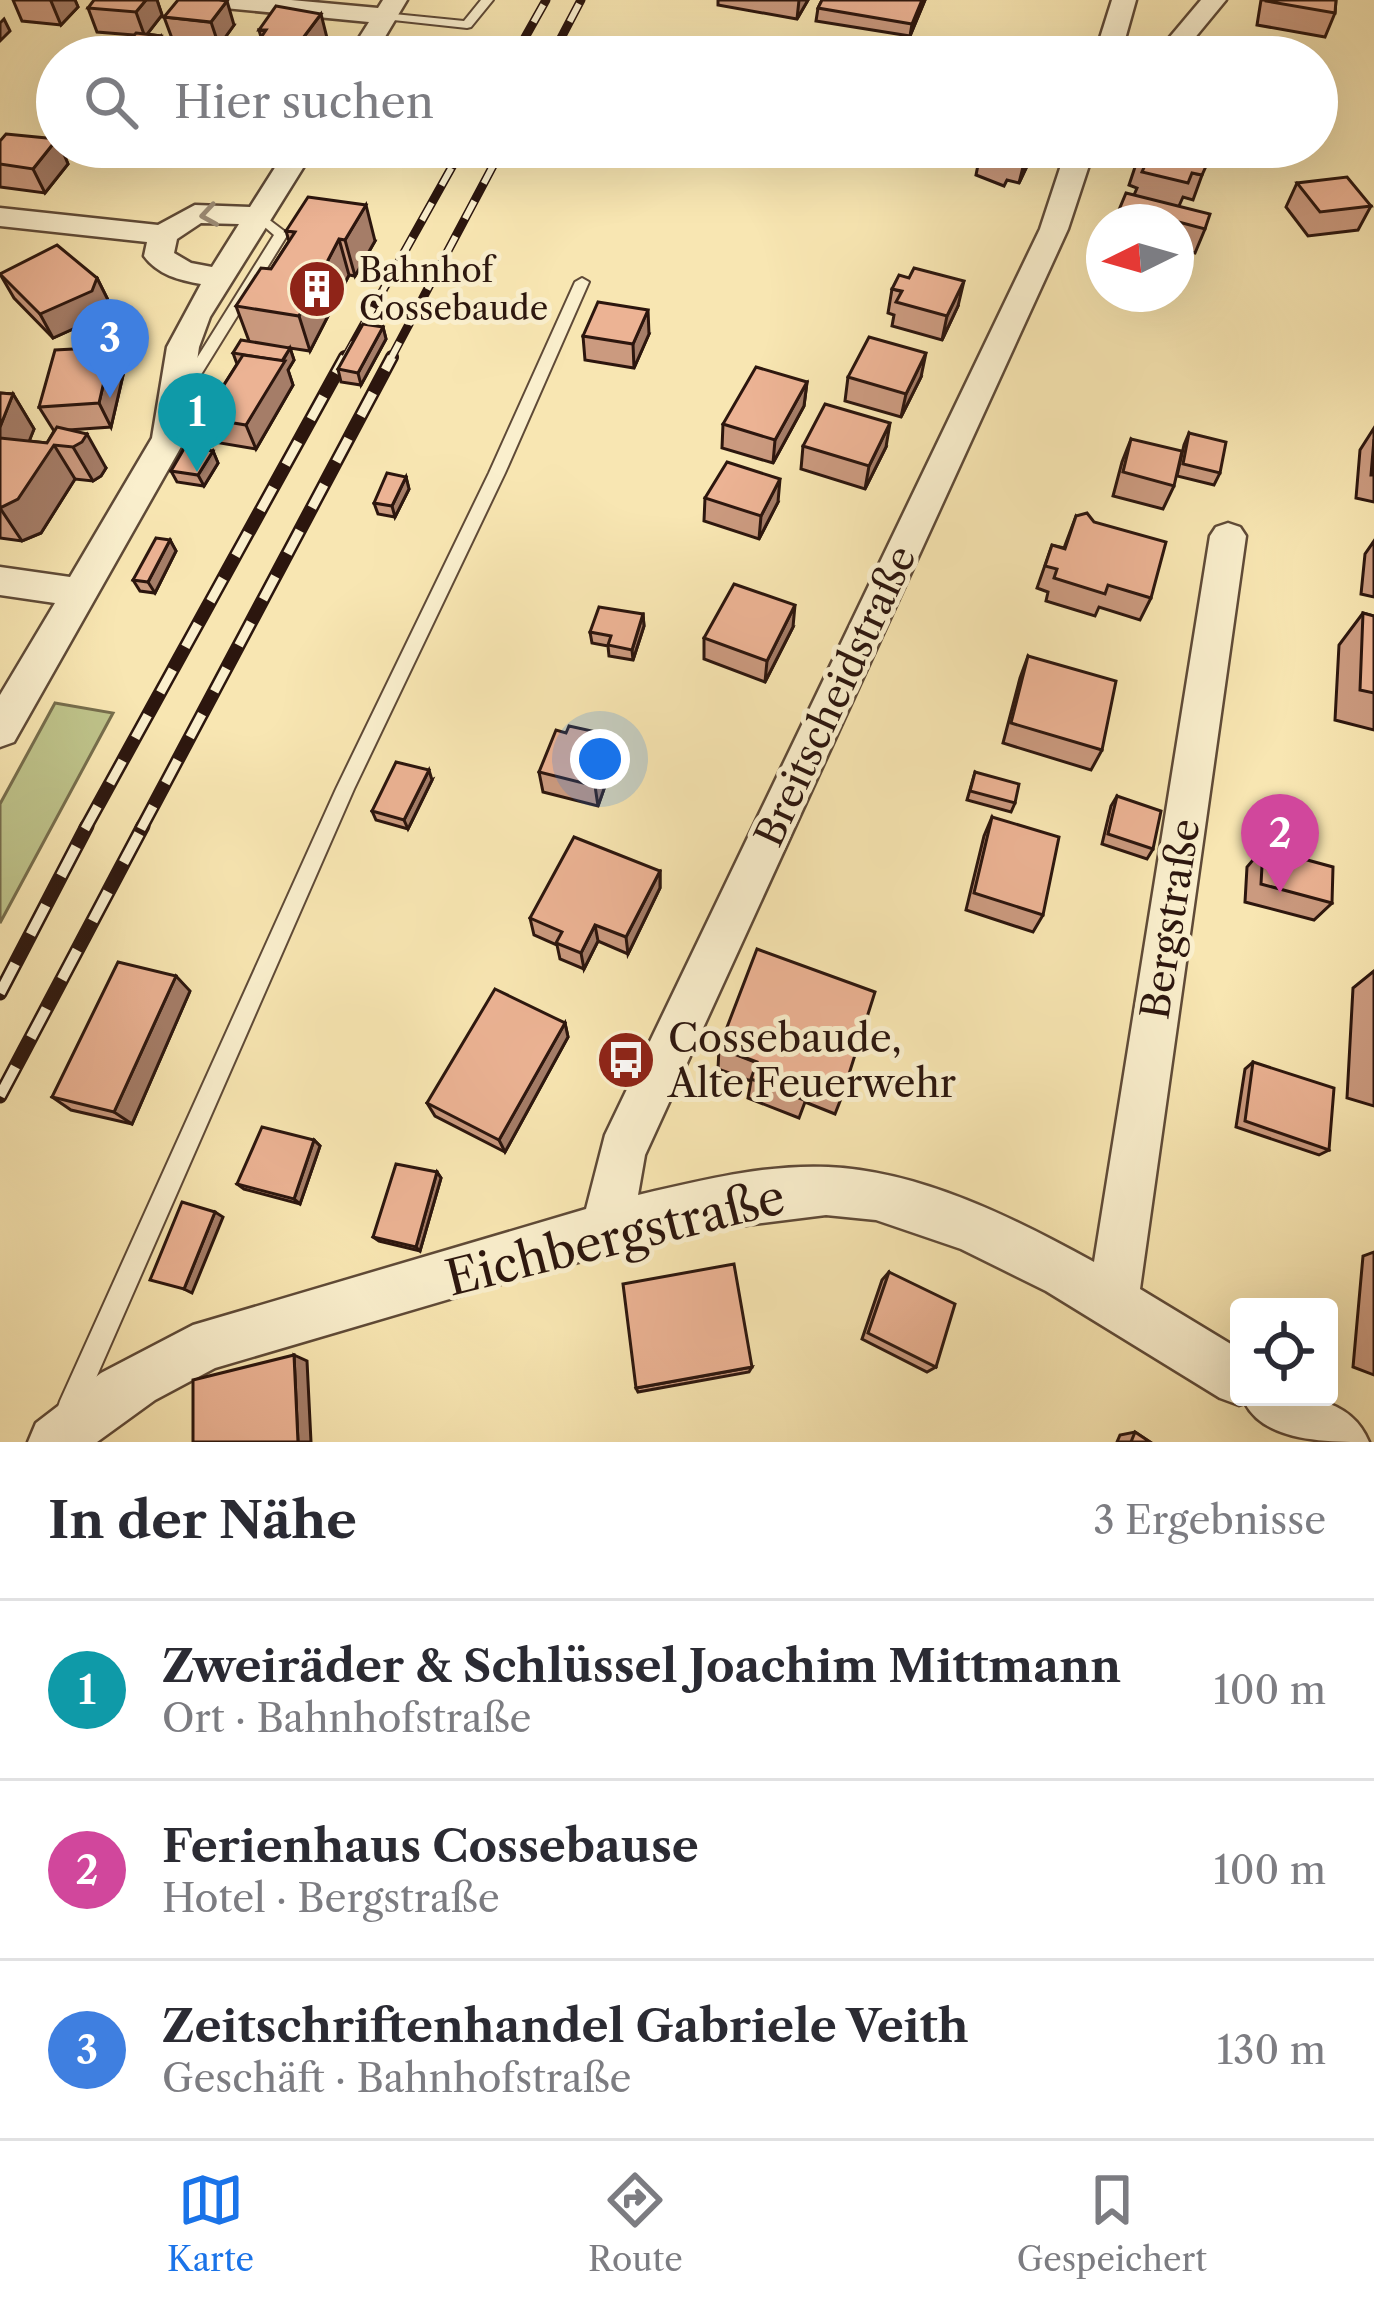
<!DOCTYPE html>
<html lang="de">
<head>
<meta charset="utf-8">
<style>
	:root { --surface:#fff; --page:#f2f2f3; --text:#2b2b33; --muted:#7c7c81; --line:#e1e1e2; --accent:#1a73e8 }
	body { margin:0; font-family:"Libre Caslon Text",serif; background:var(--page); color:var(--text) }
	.controls { position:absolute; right:36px; bottom:36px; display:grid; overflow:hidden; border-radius:12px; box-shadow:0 12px 48px #0002 }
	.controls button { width:108px; height:108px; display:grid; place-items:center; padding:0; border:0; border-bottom:3px solid var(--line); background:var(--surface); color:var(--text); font:60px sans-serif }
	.compass { position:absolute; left:1086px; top:204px; width:108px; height:108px; border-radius:50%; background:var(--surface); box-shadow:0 12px 48px #0002; rotate:265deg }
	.you { position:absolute; left:600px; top:759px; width:42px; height:42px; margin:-30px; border:9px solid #fff; border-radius:50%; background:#1a73e8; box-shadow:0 0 0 18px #1a73e833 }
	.badge { display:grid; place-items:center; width:78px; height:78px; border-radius:50%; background:var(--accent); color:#fff; font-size:39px; font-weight:700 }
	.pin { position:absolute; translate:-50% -99px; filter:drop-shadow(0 3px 6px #0008) }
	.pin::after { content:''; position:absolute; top:63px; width:42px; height:36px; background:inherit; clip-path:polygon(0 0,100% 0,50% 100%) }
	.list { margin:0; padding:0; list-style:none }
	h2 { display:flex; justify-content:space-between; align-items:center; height:156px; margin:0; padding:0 48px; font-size:51px }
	h2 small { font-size:39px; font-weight:400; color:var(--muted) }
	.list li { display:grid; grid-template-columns:78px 1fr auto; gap:36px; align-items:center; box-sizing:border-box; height:180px; padding:0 48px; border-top:3px solid var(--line) }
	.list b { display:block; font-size:45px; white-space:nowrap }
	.list p { margin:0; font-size:39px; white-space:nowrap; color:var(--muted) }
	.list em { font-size:39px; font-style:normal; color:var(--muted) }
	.icon { flex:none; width:66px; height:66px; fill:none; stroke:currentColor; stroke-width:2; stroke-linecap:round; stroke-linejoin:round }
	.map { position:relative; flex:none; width:1374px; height:1442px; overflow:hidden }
	.search { position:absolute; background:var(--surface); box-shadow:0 12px 48px #0002; left:36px; right:36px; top:36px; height:132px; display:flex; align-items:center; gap:30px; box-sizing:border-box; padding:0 42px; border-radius:66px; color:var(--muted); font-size:45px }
	.sheet { height:696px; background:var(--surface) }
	nav { display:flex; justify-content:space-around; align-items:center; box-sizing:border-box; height:168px; border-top:3px solid var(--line); background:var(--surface); font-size:33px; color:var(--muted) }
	nav a { display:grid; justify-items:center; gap:6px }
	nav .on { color:var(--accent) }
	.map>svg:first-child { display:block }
	.green { fill:#bfc48b; stroke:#766d4c; stroke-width:3 }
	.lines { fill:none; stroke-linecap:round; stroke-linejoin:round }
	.service-casing { stroke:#5f4a37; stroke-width:4 }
	.minor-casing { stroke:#5f4a37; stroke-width:5 }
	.service { fill:#faefcd; fill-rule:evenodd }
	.minor { fill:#faefcd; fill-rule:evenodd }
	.rail-far2-casing { stroke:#2c160e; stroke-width:9 }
	.rail-far1-casing { stroke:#2c160e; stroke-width:14 }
	.rail-casing { stroke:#2c160e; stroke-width:15 }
	.rail-far2 { stroke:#faefcd; stroke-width:6; stroke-dasharray:20; stroke-linecap:butt }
	.rail-far1 { stroke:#faefcd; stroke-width:9; stroke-dasharray:26; stroke-linecap:butt }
	.rail { stroke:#faefcd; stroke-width:10; stroke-dasharray:33; stroke-linecap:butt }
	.wall { fill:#cb9a7f; stroke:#2c160e; stroke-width:3 }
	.shaded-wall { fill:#a57d68; stroke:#2c160e; stroke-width:3 }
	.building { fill:#ecb394; stroke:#2c160e; stroke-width:3 }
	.oneway { stroke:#9d8d77 }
	.labels { text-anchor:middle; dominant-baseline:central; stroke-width:10; stroke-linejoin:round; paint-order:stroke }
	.far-poi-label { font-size:33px; fill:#2c160e; stroke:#faefcd; text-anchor:start }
	.street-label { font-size:39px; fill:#2c160e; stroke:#faefcd }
	.poi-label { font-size:39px; fill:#2c160e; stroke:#faefcd; text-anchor:start }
	.near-street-label { font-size:48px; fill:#2c160e; stroke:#faefcd }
</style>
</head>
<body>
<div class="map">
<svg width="1374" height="1442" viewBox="0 0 1374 1442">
	<rect width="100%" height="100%" fill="#f8e6b2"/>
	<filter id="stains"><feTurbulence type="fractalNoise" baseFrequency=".00167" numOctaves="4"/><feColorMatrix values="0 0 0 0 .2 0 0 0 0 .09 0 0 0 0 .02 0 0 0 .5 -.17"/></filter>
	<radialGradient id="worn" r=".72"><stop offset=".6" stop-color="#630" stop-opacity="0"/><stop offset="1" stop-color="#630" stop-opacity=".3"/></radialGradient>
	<!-- green -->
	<path class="green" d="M55,703L113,713L0,923V804Z"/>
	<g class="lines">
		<defs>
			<g id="service">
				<path d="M481,0H493L471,27L467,28L384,19L378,16L384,13L464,21Z"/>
				<path d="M259,212L288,234L189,394H179L177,390L274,235L252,216Z"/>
				<path d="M582,278L589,282L505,473L354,789L78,1419L69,1422L60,1419L57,1410L60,1401L336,789L489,473L575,282Z"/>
			</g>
			<g id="minor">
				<path d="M202,0H291L378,8L383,0H407L373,57H347L369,22L214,7Z"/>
				<path d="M1112,0H1136L1120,57H1094Z"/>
				<path d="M1201,0H1226L1179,57H1153Z"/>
				<path d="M288,147H316L210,317L199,347L186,438L14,742L0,747V695L55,603L0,595V567L70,577L152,438L167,347L201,284C179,280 158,275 144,256L147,242L0,226V208L158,225L195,205L250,207ZM201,223L239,224L212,267L191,263L174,253L177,239Z"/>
				<path d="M1067,147H1095L1068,229L645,1155L638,1195C699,1181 765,1164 828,1167C921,1171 1014,1218 1094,1262L1210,536L1216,527L1228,523L1240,527L1246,536L1140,1289L1239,1349V1397C1287,1397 1347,1389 1369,1442C1327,1442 1265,1442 1245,1403L1239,1405L1220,1398L1046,1291L961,1249L876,1220L826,1215L697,1231L555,1268L215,1368L155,1400L97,1442H28L36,1423L101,1373L193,1325L586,1209L605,1135L1040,229Z"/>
			</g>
		</defs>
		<!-- service casing -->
		<use href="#service" class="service-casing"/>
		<!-- minor casing -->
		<use href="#minor" class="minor-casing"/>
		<!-- service -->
		<use href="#service" class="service"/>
		<!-- minor -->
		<use href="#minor" class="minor"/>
		<defs>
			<g id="rail-far2">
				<path d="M514,57L546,0"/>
				<path d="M551,57L581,0"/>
				<path d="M344,360L463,147"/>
				<path d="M390,360L503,147"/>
			</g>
			<g id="rail-far1">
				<path d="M85,829L345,357"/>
				<path d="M141,829L392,357"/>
			</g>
			<g id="rail">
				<path d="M0,993L87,826"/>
				<path d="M0,1096L143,826"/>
			</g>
		</defs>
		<!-- rail-far2 casing -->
		<use href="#rail-far2" class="rail-far2-casing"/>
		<!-- rail-far1 casing -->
		<use href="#rail-far1" class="rail-far1-casing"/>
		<!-- rail casing -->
		<use href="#rail" class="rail-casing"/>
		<!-- rail-far2 -->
		<use href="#rail-far2" class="rail-far2"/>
		<!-- rail-far1 -->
		<use href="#rail-far1" class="rail-far1"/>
		<!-- rail -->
		<use href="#rail" class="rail"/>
	</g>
	<!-- wall -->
	<g class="wall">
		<path d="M13,0H75L78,7L61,25L22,21Z"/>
		<path d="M146,0H157L162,15L147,34L161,36L165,48L158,57H90L117,56L134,35L97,32L88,8Z"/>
		<path d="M718,0H808L797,19L718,5Z"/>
		<path d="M822,0H925L910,36L816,21L818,8Z"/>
		<path d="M1261,0H1336L1335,13L1325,37L1257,25Z"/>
		<path d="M164,17L234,25L219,46L173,41Z"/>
		<path d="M259,30L327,38L313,57H262L258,42L261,37Z"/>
		<path d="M0,141L61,147L68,164L45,193L0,187Z"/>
		<path d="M76,147H142L135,152L80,155Z"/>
		<path d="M1036,147L1019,183L1007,180L1004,186L976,175L981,150Z"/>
		<path d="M1137,161L1202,175L1193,200L1183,197L1179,206L1205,229L1195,253L1176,248V222H1114L1134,195L1137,188L1129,185Z"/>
		<path d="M1297,183L1371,206L1358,230L1308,236L1286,207Z"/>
		<path d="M286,231L375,241L355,276L349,275L310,351L290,348L294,360L288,370L293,385L256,449L214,442L203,418L237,364L233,353L249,341L236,306L271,269L289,241Z"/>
		<path d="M0,274L97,278L109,302L104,315L53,338L14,298Z"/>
		<path d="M892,289L958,306L942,340L892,326L894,315L888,313Z"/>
		<path d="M383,327L386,339L361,385L341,382L338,369Z"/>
		<path d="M649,334L634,368L585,360L583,336Z"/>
		<path d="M112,347L124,371L111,427L68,430L106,468L101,476L93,481L75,479L41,533L22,541L0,538V393L13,394L34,429L29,441L47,443L54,431L39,407Z"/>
		<path d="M848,377H921L901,417L845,401Z"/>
		<path d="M807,382L804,406L773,463L722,448L723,424Z"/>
		<path d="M1374,428V502L1356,498L1360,450Z"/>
		<path d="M1189,433L1220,473L1214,485L1177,476L1184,445Z"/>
		<path d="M1131,439L1174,486L1163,509L1113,496L1122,462Z"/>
		<path d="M803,446L886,447L865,489L801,469Z"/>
		<path d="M213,451L218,463L204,486L177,482L171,471Z"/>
		<path d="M406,477L409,489L395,517L378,514L374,503Z"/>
		<path d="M705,498L778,502L759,539L704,521Z"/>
		<path d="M1076,516L1151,598L1140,620L1099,607L1095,616L1046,601L1048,592L1037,588L1052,545L1064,548Z"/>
		<path d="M170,540L176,551L155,593L140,591L133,580Z"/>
		<path d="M1374,541V597L1361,594L1365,554Z"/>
		<path d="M1363,613L1374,616V730L1335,720L1339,645Z"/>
		<path d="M643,614L644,626L633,660L609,656L608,646L592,643L590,632Z"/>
		<path d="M793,627L765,682L704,659V638Z"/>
		<path d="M1028,656L1102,750L1091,770L1003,743L1020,678Z"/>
		<path d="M595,751L594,764L603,767L605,786L598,806L543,792L539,772Z"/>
		<path d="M975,772L1015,803L1011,812L967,800Z"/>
		<path d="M432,780L408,829L376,820L372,811Z"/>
		<path d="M1117,796L1153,849L1147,859L1102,844L1111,806Z"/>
		<path d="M992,817L1043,915L1033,932L966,910L984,836Z"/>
		<path d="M1263,848L1332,903L1314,920L1245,902L1247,867Z"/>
		<path d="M660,871V888L628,954L598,941L584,969L560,959L557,945L534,935L530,918Z"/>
		<path d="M1374,971V1106L1347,1098L1353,988Z"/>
		<path d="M190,991L132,1124L71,1110L52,1097Z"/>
		<path d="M565,1023L568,1037L505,1152L435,1116L427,1103Z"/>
		<path d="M719,1048L842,1096L835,1114L805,1102L799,1118L748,1098L751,1081L718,1069Z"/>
		<path d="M1253,1062L1329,1150L1319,1155L1236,1127L1245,1069Z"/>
		<path d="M314,1140L320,1146L300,1204L244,1189L237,1184Z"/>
		<path d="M437,1172L441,1178L420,1251L379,1241L373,1237Z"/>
		<path d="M1374,1252V1375L1353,1367L1363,1256Z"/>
		<path d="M889,1272L936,1367L927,1372L862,1339L882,1280Z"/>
		<path d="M752,1367L749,1372L638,1392L636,1388Z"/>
		<path d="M1135,1432L1150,1442H1117L1120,1435Z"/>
	</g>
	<!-- shaded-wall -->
	<g class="shaded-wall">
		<path d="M52,0H75L78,7L61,25L51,1Z"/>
		<path d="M146,0H157L162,15L145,37L136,12Z"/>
		<path d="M799,0H808L797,19Z"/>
		<path d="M922,0H925L910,36L912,24Z"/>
		<path d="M227,1L234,25L219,46L211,22Z"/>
		<path d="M321,14L327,38L313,57H300L297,46Z"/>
		<path d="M4,19L10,31L0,41V23Z"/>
		<path d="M161,36L165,48L158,57H146V55Z"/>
		<path d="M253,45L257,57H244Z"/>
		<path d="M57,139V147H61L68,164L45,193L33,169Z"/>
		<path d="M1031,147H1036L1019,183L1025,159Z"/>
		<path d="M366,205L375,241L355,276L345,240Z"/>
		<path d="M339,239L349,275L310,351L299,316Z"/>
		<path d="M97,278L109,302L104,315L53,338L40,314Z"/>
		<path d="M964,281L958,306L942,340L947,316Z"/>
		<path d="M648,310L649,334L634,368L633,344Z"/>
		<path d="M383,327L386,339L361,385L358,373Z"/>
		<path d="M112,347L124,371L111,427L99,403Z"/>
		<path d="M290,348L294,360L288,370L293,385L256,449L246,425Z"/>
		<path d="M926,353L921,377L901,417L906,394Z"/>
		<path d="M807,382L804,406L773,463L775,440Z"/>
		<path d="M13,394L34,429L21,462L0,483V427Z"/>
		<path d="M890,423L886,447L865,489L869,466Z"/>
		<path d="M87,434L106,468L101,476L93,481L73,447Z"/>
		<path d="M54,445L75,479L41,533L22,541L0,508Z"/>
		<path d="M213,451L218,463L204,486L198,475Z"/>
		<path d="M406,477L409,489L395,517L392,506Z"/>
		<path d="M780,479L778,502L759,539L761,516Z"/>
		<path d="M170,540L176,551L155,593L148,582Z"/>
		<path d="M795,605L793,627L765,682L767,661Z"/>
		<path d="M643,614L644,626L633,660L632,650Z"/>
		<path d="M592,731L595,762L588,782L585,762L588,741Z"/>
		<path d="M603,767L605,786L598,806L595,786Z"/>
		<path d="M429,770L432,780L408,829L404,820Z"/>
		<path d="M660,871V888L628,954L626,937Z"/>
		<path d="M595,925L598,941L584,969L581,953Z"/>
		<path d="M176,976L190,991L132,1124L114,1112Z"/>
		<path d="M565,1023L568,1037L505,1152L499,1140Z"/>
		<path d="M314,1140L320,1146L300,1204L294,1199Z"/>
		<path d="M437,1172L441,1178L420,1251L416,1247Z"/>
		<path d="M215,1212L223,1217L192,1293L184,1289Z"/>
		<path d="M294,1355L307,1361L311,1442H298Z"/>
	</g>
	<!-- building -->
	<g class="building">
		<path d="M94,0H146L136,12L88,8Z"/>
		<path d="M178,0H219L227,1L211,22L164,17Z"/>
		<path d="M822,0H922L912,24L818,8Z"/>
		<path d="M1266,0H1336L1335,13L1266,1Z"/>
		<path d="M276,6L321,14L297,46L258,42L266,30H259Z"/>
		<path d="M136,33L161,36L146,55L134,53L131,57H90L93,53L117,56Z"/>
		<path d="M227,42L253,45L244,57H216Z"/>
		<path d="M6,134L57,139L33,169L0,164V141Z"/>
		<path d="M983,147H1031L1025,159L1013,156L1010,161L981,150Z"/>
		<path d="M1143,147H1183L1200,151L1196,161L1207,164L1202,175L1192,173L1188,183L1142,172L1146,163L1137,161Z"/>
		<path d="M1347,177L1371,206L1320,212L1297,183Z"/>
		<path d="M1126,193L1210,214L1205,229L1171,220V222H1114Z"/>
		<path d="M308,197L366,205L345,240L339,239L299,316L236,306L261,268L271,269L295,232L286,231Z"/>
		<path d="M57,245L97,278L92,291L40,314L0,274Z"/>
		<path d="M914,268L964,281L947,316L896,302L902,291L892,289L899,275L909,278Z"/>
		<path d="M598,302L648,310L633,344L583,336Z"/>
		<path d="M363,324L383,327L358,373L338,369Z"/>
		<path d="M869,337L926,353L906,394L848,377Z"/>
		<path d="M241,340L290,348L282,361L233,353Z"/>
		<path d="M112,347L99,403L39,407L55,350Z"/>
		<path d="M243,355L285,361L246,425L203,418Z"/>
		<path d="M756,367L807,382L775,440L723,424Z"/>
		<path d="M0,393L13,394L0,427Z"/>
		<path d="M825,404L890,423L869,466L803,446Z"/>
		<path d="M57,427L87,434L82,442L73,447L54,445L18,499L0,508V438L47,443Z"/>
		<path d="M1189,433L1226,442L1220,473L1183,464Z"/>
		<path d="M1131,439L1182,451L1174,486L1123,472Z"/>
		<path d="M1374,439V475H1371Z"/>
		<path d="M185,447L213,451L198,475L171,471Z"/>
		<path d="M727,462L780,479L761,516L705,498Z"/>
		<path d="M387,473L406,477L392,506L374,503Z"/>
		<path d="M1087,513L1094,522L1166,542L1151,598L1108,585L1105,594L1054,578L1057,569L1045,566L1052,545L1065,549L1076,516Z"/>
		<path d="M156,538L170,540L148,582L133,580Z"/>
		<path d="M734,584L795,605L767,661L704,638Z"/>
		<path d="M599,607L643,614L632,650L608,645L611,636L590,632Z"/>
		<path d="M1363,613L1374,616V693L1360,690Z"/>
		<path d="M1028,656L1116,681L1102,750L1011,723Z"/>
		<path d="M569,726L592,731L588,741L593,742L585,762L603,767L595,786L539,772L556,730L566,733Z"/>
		<path d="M396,762L429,770L404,820L372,811Z"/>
		<path d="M975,772L1019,784L1015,803L970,791Z"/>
		<path d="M1117,796L1161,811L1153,849L1108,834Z"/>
		<path d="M992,817L1059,837L1043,915L974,893Z"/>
		<path d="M574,837L660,871L626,937L595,925L581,953L556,943L562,932L530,918Z"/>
		<path d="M1263,848L1333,867L1332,903L1261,884Z"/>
		<path d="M757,949L875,992L842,1096L810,1083L804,1100L751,1079L757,1062L719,1048Z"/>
		<path d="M118,962L176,976L114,1112L52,1097Z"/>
		<path d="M495,989L565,1023L499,1140L427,1103Z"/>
		<path d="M1253,1062L1334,1088L1329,1150L1245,1121Z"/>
		<path d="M262,1127L314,1140L294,1199L237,1184Z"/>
		<path d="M396,1164L437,1172L416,1247L373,1237Z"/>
		<path d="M182,1202L215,1212L184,1289L150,1280Z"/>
		<path d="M734,1264L752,1367L636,1388L623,1284Z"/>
		<path d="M889,1272L955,1304L936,1367L868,1333Z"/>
		<path d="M294,1355L298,1442H193V1380Z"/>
		<path d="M1135,1432L1150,1442H1131Z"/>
	</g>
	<!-- one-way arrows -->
	<defs><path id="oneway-chevron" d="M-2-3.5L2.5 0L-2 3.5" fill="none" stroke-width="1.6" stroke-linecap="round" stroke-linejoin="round" transform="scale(3)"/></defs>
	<use class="oneway" href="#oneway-chevron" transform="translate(209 215) rotate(171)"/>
	<!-- icons -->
	<defs>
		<symbol id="building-disc" viewBox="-11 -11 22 22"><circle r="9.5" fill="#8f2418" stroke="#faefcd"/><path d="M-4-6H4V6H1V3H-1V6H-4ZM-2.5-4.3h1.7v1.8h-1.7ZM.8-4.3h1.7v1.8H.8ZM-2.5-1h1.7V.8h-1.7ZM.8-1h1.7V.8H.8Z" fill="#fff"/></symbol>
		<symbol id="bus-disc" viewBox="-11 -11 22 22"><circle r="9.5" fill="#8f2418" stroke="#faefcd"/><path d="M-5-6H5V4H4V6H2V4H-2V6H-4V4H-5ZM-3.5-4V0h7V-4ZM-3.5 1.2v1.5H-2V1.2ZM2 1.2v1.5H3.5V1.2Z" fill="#fff"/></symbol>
	</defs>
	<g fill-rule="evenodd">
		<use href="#building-disc" x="284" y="256" width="66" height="66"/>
		<use href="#bus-disc" x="593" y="1027" width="66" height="66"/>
	</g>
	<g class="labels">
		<!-- far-poi labels -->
		<g class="far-poi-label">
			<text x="359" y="270">Bahnhof<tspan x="359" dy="38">Cossebaude</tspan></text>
		</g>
		<!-- street labels -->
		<g class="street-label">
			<text transform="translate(835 696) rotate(-65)">Breitscheidstraße</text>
			<text transform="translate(1170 919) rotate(-81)">Bergstraße</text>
		</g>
		<!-- poi labels -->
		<g class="poi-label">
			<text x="668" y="1038">Cossebaude,<tspan x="668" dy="45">Alte Feuerwehr</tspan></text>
		</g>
		<!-- near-street labels -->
		<g class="near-street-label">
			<text transform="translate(615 1237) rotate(-14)">Eichbergstraße</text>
		</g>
	</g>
	<rect width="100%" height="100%" filter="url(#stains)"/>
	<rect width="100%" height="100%" fill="url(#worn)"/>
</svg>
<div class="controls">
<button><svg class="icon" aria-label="locate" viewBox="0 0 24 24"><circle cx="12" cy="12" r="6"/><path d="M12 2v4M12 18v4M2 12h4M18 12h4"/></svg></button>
</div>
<svg class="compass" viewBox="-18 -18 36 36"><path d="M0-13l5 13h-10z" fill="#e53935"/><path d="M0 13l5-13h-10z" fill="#7c7c81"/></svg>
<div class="you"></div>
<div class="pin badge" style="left:197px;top:472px;background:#0f9aa8">1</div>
<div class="pin badge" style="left:1280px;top:893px;background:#d1479c">2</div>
<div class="pin badge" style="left:110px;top:398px;background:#3f7fe0">3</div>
<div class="search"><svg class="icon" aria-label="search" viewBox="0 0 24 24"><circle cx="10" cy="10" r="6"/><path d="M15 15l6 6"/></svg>Hier suchen</div>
</div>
<section class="sheet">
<h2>In der Nähe<small>3 Ergebnisse</small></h2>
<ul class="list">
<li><span class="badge" style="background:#0f9aa8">1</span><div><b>Zweiräder &amp; Schlüssel Joachim Mittmann</b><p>Ort · Bahnhofstraße</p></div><em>100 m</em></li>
<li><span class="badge" style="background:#d1479c">2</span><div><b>Ferienhaus Cossebause</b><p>Hotel · Bergstraße</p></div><em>100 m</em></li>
<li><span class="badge" style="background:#3f7fe0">3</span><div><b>Zeitschriftenhandel Gabriele Veith</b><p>Geschäft · Bahnhofstraße</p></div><em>130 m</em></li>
</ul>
</section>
<nav>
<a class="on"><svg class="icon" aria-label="map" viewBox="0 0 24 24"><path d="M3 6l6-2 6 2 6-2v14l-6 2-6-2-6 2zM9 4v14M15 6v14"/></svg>Karte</a>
<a><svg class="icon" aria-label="directions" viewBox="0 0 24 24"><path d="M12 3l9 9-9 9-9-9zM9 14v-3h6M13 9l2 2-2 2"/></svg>Route</a>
<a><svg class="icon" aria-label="saved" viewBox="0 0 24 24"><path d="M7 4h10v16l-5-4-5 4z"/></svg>Gespeichert</a>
</nav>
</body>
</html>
